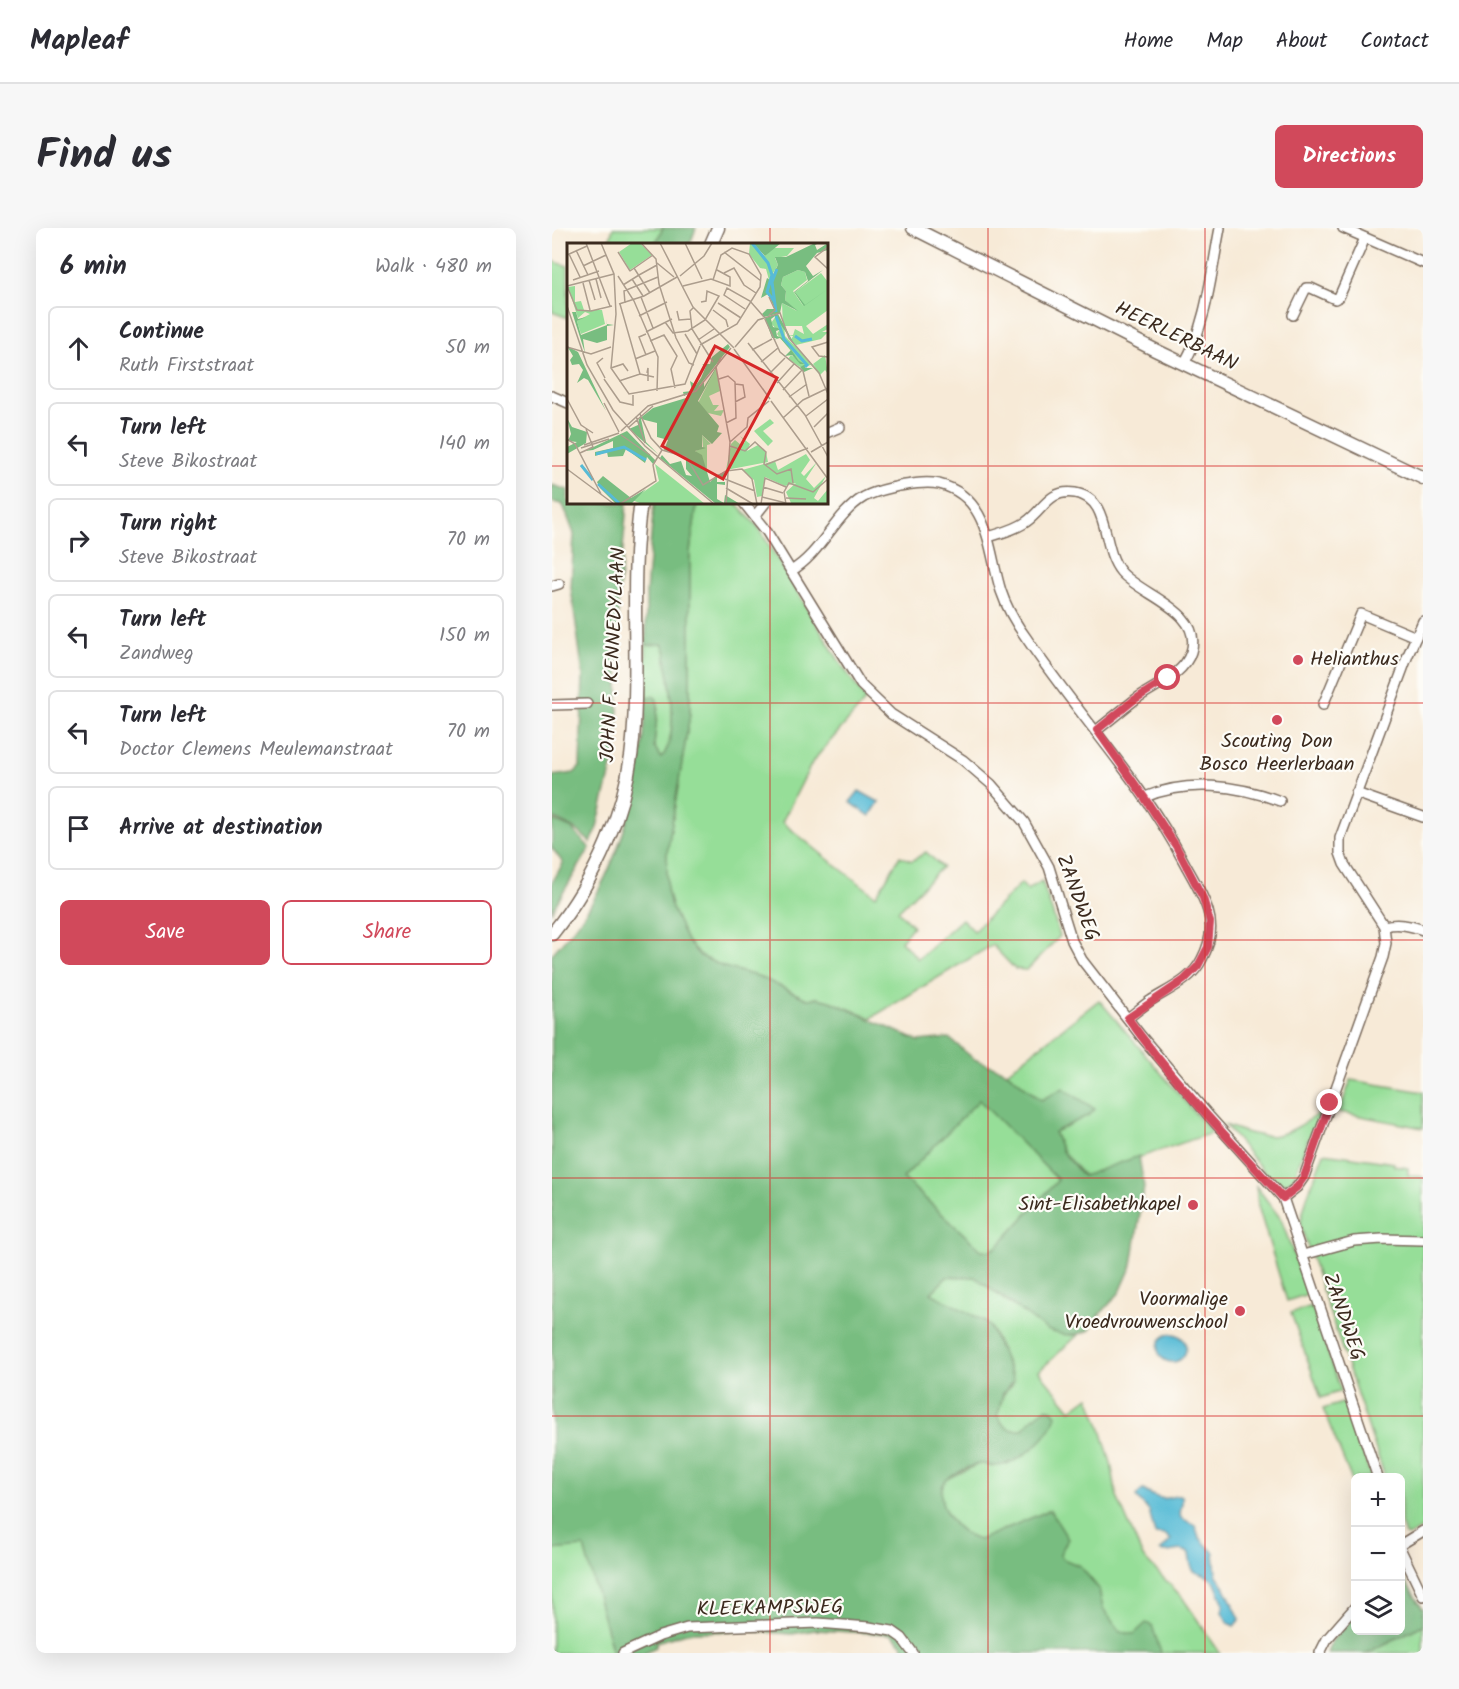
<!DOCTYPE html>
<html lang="en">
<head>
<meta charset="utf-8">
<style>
	:root { --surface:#fff; --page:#f7f7f7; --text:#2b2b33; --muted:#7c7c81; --line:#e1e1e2; --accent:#d1495b }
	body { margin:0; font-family:Kalam,sans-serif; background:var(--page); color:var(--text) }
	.controls { position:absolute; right:18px; bottom:18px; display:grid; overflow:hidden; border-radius:9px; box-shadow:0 6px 24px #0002 }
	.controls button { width:54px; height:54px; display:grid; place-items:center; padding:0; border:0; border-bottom:2px solid var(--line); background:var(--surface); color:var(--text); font:30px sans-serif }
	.stop { position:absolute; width:18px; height:18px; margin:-14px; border:4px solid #d1495b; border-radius:50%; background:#fff }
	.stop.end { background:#d1495b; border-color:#fff; box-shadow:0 2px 6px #0008 }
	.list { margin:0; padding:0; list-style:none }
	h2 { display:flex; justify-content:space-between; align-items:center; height:78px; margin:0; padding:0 24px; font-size:26px }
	h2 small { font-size:20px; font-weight:400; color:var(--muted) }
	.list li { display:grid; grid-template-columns:39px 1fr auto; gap:18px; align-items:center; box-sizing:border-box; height:84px; margin:0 12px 12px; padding:0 12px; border:2px solid var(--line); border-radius:9px }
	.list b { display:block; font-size:22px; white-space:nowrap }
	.list p { margin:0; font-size:20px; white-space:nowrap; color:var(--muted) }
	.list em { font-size:20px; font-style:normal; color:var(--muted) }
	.actions { display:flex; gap:12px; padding:18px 24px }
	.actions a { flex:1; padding:14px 0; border:2px solid var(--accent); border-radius:9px; text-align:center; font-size:21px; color:var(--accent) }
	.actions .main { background:var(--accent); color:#fff }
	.icon { flex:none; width:33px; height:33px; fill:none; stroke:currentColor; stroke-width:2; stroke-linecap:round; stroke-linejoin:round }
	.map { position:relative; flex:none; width:871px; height:1425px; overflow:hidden; border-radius:9px }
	header { display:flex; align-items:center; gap:36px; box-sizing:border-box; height:84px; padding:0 30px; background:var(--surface); border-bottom:2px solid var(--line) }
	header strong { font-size:28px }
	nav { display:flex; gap:33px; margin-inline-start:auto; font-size:21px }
	.intro { display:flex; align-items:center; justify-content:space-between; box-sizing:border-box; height:144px; padding:0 36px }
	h1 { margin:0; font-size:42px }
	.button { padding:15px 27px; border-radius:9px; background:var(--accent); color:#fff; font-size:21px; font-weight:700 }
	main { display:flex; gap:36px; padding:0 36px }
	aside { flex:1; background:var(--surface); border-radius:9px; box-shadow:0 6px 24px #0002 }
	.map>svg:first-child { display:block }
	.green { fill:#96de98; stroke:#68845b; stroke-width:1.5 }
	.forest { fill:#78bd80; stroke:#5a744f; stroke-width:1.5; fill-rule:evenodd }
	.water { fill:#57bbd6; stroke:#49727a; stroke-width:1.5 }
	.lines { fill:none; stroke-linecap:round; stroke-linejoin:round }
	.minor-casing { stroke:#7d6d5f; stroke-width:12 }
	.tertiary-casing { stroke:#7d6d5f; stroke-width:15 }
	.minor { stroke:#fff; stroke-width:9 }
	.tertiary { stroke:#fff; stroke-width:12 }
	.route { stroke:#d1495b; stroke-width:8 }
	.grid { fill:none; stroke:#d62828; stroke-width:1.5; stroke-opacity:0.55 }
	.poi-dot { fill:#d1495b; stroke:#fdfcf7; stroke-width:2 }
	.labels { text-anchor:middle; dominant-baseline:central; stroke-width:4.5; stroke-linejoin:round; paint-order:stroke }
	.street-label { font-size:20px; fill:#3b2a1e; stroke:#fdfcf7 }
	.poi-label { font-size:20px; fill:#3b2a1e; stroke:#fdfcf7; text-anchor:end }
	.inset-river { fill:none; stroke:#57bbd6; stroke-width:3 }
	.inset-road { fill:none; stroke:#ac9d8d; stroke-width:1.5 }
	.view { fill:#d62828; fill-opacity:0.15; stroke:#d62828; stroke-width:3 }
	.inset-edge { fill:none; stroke:#3b2a1e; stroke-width:3 }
</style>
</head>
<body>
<header>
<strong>Mapleaf</strong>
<nav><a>Home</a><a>Map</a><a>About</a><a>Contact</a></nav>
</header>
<div class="intro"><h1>Find us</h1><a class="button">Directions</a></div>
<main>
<aside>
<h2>6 min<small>Walk · 480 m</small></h2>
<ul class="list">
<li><svg class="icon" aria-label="ahead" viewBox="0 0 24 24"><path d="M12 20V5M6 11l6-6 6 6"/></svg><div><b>Continue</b><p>Ruth Firststraat</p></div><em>50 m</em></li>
<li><svg class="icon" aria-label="left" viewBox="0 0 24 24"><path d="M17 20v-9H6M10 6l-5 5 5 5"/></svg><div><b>Turn left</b><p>Steve Bikostraat</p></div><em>140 m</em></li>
<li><svg class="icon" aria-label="right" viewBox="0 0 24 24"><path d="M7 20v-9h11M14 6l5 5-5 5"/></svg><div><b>Turn right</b><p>Steve Bikostraat</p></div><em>70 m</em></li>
<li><svg class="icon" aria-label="left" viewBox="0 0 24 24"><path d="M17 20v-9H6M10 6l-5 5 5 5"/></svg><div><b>Turn left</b><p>Zandweg</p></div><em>150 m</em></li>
<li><svg class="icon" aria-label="left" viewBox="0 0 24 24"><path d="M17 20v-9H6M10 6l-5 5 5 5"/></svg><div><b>Turn left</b><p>Doctor Clemens Meulemanstraat</p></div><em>70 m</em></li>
<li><svg class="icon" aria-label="arrive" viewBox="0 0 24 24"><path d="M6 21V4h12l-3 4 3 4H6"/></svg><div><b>Arrive at destination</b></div></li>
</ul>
<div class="actions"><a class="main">Save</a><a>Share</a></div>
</aside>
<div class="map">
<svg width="871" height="1425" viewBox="0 0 871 1425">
	<rect width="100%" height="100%" fill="#fdfcf7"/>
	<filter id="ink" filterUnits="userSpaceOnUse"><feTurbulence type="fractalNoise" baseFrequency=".0167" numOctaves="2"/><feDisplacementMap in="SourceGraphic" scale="12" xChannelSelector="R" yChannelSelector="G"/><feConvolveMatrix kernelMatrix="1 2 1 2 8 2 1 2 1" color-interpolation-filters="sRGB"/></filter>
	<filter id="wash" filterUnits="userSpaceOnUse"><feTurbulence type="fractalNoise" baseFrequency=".008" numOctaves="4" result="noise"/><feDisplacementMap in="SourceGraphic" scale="24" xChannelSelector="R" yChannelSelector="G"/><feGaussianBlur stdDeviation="1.35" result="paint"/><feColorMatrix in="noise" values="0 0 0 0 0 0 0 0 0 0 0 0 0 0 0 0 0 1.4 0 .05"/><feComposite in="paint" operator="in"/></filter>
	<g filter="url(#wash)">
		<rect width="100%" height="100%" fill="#f7ead7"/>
		<!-- green -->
		<g class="green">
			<path d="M61,0H111L103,16H56Z"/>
			<path d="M0,33L16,38V90L0,84Z"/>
			<path d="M145,275H184L206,299L289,436L314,472L261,533L230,594L282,636L324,668L348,628L360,633L374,624L390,639L346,683L361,698L349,713L366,731L410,691L422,703L469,655L475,662L490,653L508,708L478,739L474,742L463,741L440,717L319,790L278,773L265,770L255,771L208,749L172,739L149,728L135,713L119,678L115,661V625L138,486V324Z"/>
			<path d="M110,416C116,425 113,429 115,438C120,463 126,509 109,531L102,518L106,477L104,470L94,469V417Z"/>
			<path d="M547,772L660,905L532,948L510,923L502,904L537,887L489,872L455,844Z"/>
			<path d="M799,852L871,864V900L787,884Z"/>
			<path d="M427,871L506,952L445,1019L438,1023L429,1022L351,950Z"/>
			<path d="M770,883L754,916L742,950L735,955L723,957L673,897C720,915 730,911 770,883Z"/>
			<path d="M772,925L842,935V938L856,940V947L871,949V1300L856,1308L853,1307L849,1295L848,1250L833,1249L748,996L755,969Z"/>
			<path d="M704,958L729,991L756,1066L735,1073L706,978Z"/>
			<path d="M395,1049H423L458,1076L519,1107L527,1106L487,1143L519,1182L537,1169L548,1198L559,1235L565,1269L591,1329L630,1369L668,1425H609L607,1420L582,1406L568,1404L551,1381L547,1361L528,1338L511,1331L508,1327L511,1319L498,1282L427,1312C405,1307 378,1273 394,1251L429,1235L441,1239L480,1191L470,1202C456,1203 451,1199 444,1187C453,1174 445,1169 460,1157L461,1149L439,1099L432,1093L378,1066Z"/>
			<path d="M760,1078L789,1163L769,1170L739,1085Z"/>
			<path d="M793,1174L819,1249L804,1250L803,1260L771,1181Z"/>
			<path d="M32,1318L61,1425H0V1322Z"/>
			<path d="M871,1397V1425H814Z"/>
		</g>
		<!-- forest -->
		<g class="forest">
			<path d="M111,0H144L138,16H103Z"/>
			<path d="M0,257L16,262V274L75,275L66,376V497L64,523L44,603L39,615L26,603L0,589V548L22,545L28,539L31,447L19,360L22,306L12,279L10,276L0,274Z"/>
			<path d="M102,275H145L138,324V486L115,625V661L119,678L135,713L148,728L172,739L208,749L255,771L265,770L278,773L366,813L397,810L422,831L455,844L489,872L511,860L543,881L537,887L502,904L510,923L531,948L587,928L592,959L580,1037L568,1064L544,1091L538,1102C523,1109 510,1108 495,1102L423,1049H395L379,1065L432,1093L438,1099L462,1153L451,1165L447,1183L445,1187C451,1199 456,1203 470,1202L480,1191L494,1180L500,1182L504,1187C499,1210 465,1238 442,1238C437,1239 433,1235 428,1236C417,1237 403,1246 394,1252C378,1273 405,1307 427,1312L498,1282L516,1311L508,1326L511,1331L528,1338L547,1361L551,1381L568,1404L582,1406L594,1395L600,1397L609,1425H351V1417L339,1406L263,1402L240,1406L199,1403L138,1404L104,1414V1419L91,1425H61L32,1319L0,1322V726C15,709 31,691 42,671C76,610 93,538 94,469L101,468L104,470L106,477L102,518L109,530C126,512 120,461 115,438C113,429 116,424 110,416L94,417V365ZM427,872L506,952L445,1019L438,1023L429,1022L351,950Z"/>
			<path d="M0,592L19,600L38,620L0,683V655L11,635L0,620Z"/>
			<path d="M849,1347L871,1381V1397L814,1425H775L779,1414L803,1387L804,1402H848Z"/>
		</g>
		<!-- water -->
		<g class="water">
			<path d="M307,563L327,574L318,588L298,574Z"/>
			<circle cx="620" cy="1120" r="14"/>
			<path d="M591,1262C598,1266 607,1272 615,1270C621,1269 624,1267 630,1268C632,1276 626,1283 629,1290L643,1297L647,1309L662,1325L664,1346L672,1358L688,1391L682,1398L676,1395L670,1384L672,1376L662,1353C646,1339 640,1354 637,1325C626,1318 618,1327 608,1323L619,1312L614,1307L603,1306L597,1283L584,1269L587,1265Z"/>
		</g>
	</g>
	<g filter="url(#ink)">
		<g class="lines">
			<defs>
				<g id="minor">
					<path d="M791,0L871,35"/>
					<path d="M741,87L754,60H759L783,71L787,69L813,10"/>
					<path d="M632,136C655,95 659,46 668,0"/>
					<path d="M0,168L16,175"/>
					<path d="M274,205L288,199"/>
					<path d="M191,274L215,304L309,457L339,486L411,532L439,556L472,594L497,639L520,713L530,732L589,808L657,888L731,970L826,1250"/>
					<path d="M203,288L214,274"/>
					<path d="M436,309C449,305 463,302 474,294C492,282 496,261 523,265C560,271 548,319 569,344C590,368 652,383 639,424C632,447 602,458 584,471C571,481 558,492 545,502"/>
					<path d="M239,343C270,325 282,287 312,269C323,263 335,261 347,258C360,256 374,253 387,256C438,269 436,322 449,363C455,381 464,396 475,411C526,487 589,552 632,634C640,649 651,666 656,683C661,699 658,716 650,731C640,752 617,761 598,773C591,778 584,784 576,790"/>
					<path d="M0,358L7,356"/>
					<path d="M0,477L35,476"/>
					<path d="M771,477L809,386L864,409"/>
					<path d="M804,565L871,589"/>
					<path d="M593,569C636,551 685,557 728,573"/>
					<path d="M832,698C846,695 857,697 871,702"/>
					<path d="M731,970L745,959L752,949L831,729L834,715L832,698L792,636L788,625V610L856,427L871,393"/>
					<path d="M751,1027L802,1013L830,1011L871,1012"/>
					<path d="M848,1317L871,1303"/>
					<path d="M848,1320L871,1368"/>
					<path d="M71,1425L108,1408L135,1400L266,1395L317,1399L340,1403L350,1410L361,1425"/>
					<path d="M768,1425L775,1411L804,1378"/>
				</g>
				<g id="tertiary">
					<path d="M361,0L603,122L871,250"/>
					<path d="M159,16L166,0"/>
					<path d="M0,706C44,651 75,582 81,511C88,433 77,353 89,274"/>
				</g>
			</defs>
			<!-- minor casing -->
			<use href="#minor" class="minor-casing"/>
			<!-- tertiary casing -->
			<use href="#tertiary" class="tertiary-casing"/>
			<!-- minor -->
			<use href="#minor" class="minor"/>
			<!-- tertiary -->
			<use href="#tertiary" class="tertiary"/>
		</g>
	</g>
	<g class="lines" filter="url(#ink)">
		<!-- route -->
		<path class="route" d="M616,450L582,472L545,502L592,569L624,618L651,670L658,694L656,719L646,738L632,752L576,790C621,854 678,912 731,970L745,959L752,949L778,875"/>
	</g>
	<!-- grid -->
	<path class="grid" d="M218,0V16M436,0V1425M653,0V1425M0,238H16M274,238H871M218,274V1425M0,475H871M0,712H871M0,950H871M0,1188H871"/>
	<!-- markers -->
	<g class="poi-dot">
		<circle cx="746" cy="432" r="6"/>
		<circle cx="725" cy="492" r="6"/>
		<circle cx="641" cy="977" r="6"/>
		<circle cx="688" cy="1083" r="6"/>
	</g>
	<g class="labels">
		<!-- street labels -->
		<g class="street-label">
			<text transform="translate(624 109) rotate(26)">HEERLERBAAN</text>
			<text transform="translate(62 427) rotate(-87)">JOHN F. KENNEDYLAAN</text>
			<text transform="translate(525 670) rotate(70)">ZANDWEG</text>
			<text transform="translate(791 1089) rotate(71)">ZANDWEG</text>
			<text transform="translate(218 1381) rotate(-1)">KLEEKAMPSWEG</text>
		</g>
		<!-- poi labels -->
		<g class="poi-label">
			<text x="758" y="432" text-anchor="start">Helianthus</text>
			<text x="725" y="514" text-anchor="middle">Scouting Don<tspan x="725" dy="23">Bosco Heerlerbaan</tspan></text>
			<text x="629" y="977">Sint-Elisabethkapel</text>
			<text x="676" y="1072">Voormalige<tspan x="676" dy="23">Vroedvrouwenschool</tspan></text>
		</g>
	</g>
	<!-- overview -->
	<g transform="translate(15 15)">
		<rect width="261" height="261" fill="#f7ead7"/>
		<path d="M65,0H73L85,12L63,27L52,9ZM183,0L198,13L205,5H227L220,13L208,15L211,22L202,37L199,26L193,25L182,11ZM231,27L238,29L240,37L226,48L237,64L228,49L254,30L261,39V67L239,83L246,91L261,81V86L255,89H261L254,96L229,102L224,97L226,93L221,92H226L228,86L237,91L235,83H217L218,93L249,125L246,121L258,112L261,131L258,127L253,132L244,122L233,124L221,116L224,112L232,118L210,91L214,84L209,86L204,80L209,73L216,84L215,60L230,68L218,57L219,48L214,42L216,34ZM8,43V59L14,58L17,67H35L38,81L14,91L10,78L23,71L18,69L11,75L1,44ZM149,125L153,148L142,153L146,162H152L147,168L157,167L154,173L141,170L131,160ZM203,176L207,180L196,188L206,198L201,203L187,188ZM135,192L144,201L140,202V233L135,214L128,208L136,205ZM173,193L183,201L180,208L191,202L199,209L201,219L159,227L164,201L168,197L174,202L178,199ZM239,211L243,217L234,230L237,233L250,219L239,236L247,245L259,233L247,255L251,258L261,246L260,261L224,260L219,249L229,240L218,243L198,234L195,253L190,254L187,237L175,227L208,218L211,227ZM88,221L138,261H75L65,257L92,238Z" fill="#96de98"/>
		<path d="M186,0H214L198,13ZM248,0H252L248,2L250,7L261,0V7L250,10L239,23L246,33L256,27L228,49L238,62L261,46L237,63L227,49L241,38L238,29L231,27L216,34L214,42L219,48L218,57L231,68L215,60L213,70L197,74L195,71L200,66H208L201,51L194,55L200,35L203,37L211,22L208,14H219ZM5,69H9L11,76L19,74L10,78L14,92L40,82L39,76L40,81L47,82L40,83V97L30,100L16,96L18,110ZM211,71L230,106L208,73L204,76L206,84L215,86L209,88L210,93L216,95L232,118L240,122V123L238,125H246L237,129L233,124L239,121H233L225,112L218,113L224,107L213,95L206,97L210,95H205L198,75ZM161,101L163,104L133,142L129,147L117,153L116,149L125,148L123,138L129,142L134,135L139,123L135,121H143L145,114ZM0,103L11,109L39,168L21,137L17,135L10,140L16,127L12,121L5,122L3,117L6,113ZM155,115L131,158L152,183L150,189L155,190L145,201L135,192V204L139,205L128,208L135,212L143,239L150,232L158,229V234H150V239H158V242L150,241V256L157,260L158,252L173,261H149L93,215L95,212L103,221L114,218L119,232L125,233L119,226V215L97,207L101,197L90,194V180L74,176L79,199L92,212L62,186L71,182L72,176L86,165L119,155L137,139V144ZM0,175L5,184L20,189L19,200L0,211V204L10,199L1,198L4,191ZM60,188L89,218L86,221L80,214L78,220L59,206L56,213L41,214L40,209L28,213V209L46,205V198L26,207L18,208ZM36,233L64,255L79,246L64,261H49L33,245L30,239Z" fill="#78bd80"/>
		<path class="inset-river" d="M185,0L201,20L205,32L200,49L208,59M209,69L205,39L210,26M209,73L217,96L240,122L238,124M228,93L235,98L245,96M29,211L57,204L79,217M14,222L26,237M31,241L52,260"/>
		<path class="inset-road" d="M19,0L43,63M34,0L47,31L49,71L44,125L62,151L118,141L133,103M74,0L89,16L92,41L109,95L122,120L127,122M93,0L126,64L167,105M118,0L135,36M261,4L248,14L261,26M9,7L21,32M51,9L63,28M157,9L194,38M2,11L13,34M0,12L20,3M90,20L107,34M16,23L39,12M67,25L83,50M63,28L86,12M157,30L167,25L177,42L189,50M72,32L90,22M51,33L67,58L91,114L90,148M113,33L137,13L145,0M29,36L34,55M65,36L76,53M6,37L32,28M22,37L28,57M16,40L23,67M56,42L72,32M0,43L10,67L24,68L45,63M0,43L47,31M116,43L144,36L163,43V34L150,27M74,54L86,85M58,60L57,48L91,34M151,60L174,75M52,61L77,53L110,34M53,61L73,131M0,63L20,122L46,167L78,203L147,261M127,64L123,68L125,86L146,119M178,66L157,52L160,45L183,58L197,74L213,109L236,128L242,153M146,67L159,77L161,84M110,68L112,77L124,76M202,72L208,67L202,54M72,73L100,59M98,79L106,90L121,88L138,77L152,53L140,48L139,58L134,59M79,89L105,76M118,91L130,111M131,97L147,86M83,98L97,92L110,113L104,126L108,145M261,99L245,104L252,113L261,114M181,100L238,172L261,214M133,102L170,81L193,44L194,32L182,11L165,5L154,12L146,37M0,104L24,111L44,104M168,104L191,77L213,70L222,95L252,130L261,151M167,106L203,156M185,107L205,96M79,112L72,94L79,91M154,114L149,124L163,199L159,261M36,115L30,120L38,135M68,116L88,108M194,119L211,105M44,125L56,121L61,128M80,130L81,125V138M203,130L218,115M37,136L53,159L66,162V152M152,136L161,133L168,139L169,175L159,180M52,138L73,131L87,134M210,140L227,121M216,147L235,127M222,154L240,141M0,156L14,182L26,190M204,158L261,236M168,159L178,154L176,142L168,141M37,160L52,189M73,171L84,195L95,207M69,173L78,200M239,173L261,156M216,175L236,157L261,145M62,184L86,163M247,184L261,170M54,188L81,163L129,148L164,105M54,192L83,212M0,196L8,201L34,251M163,199L180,184L181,175L202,158M17,202L52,190M163,203L178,208L188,199L199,209L197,221L210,231L224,226L226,240M14,205L42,196M95,207L119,214L136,242L159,228M244,209L261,199M13,210L26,204L19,186M198,222L241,205M0,226L47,261M159,228L175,226L185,236L190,261M158,236L188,248M196,244L216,250M159,245L186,261M195,254L219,260M219,255L239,256M53,261L89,238L86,222L95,207M194,261L198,235L219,244M219,261L217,249L222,240L246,249L261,236"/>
		<path class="view" d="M148,103L210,135L156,236L95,203Z"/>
		<rect width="261" height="261" class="inset-edge"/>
	</g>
</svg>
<div class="controls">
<button>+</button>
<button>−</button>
<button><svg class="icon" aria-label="layers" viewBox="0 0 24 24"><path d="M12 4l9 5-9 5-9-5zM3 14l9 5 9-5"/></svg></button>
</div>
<div class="stop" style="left:616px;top:450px"></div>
<div class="stop end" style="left:778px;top:875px"></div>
</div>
</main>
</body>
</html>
